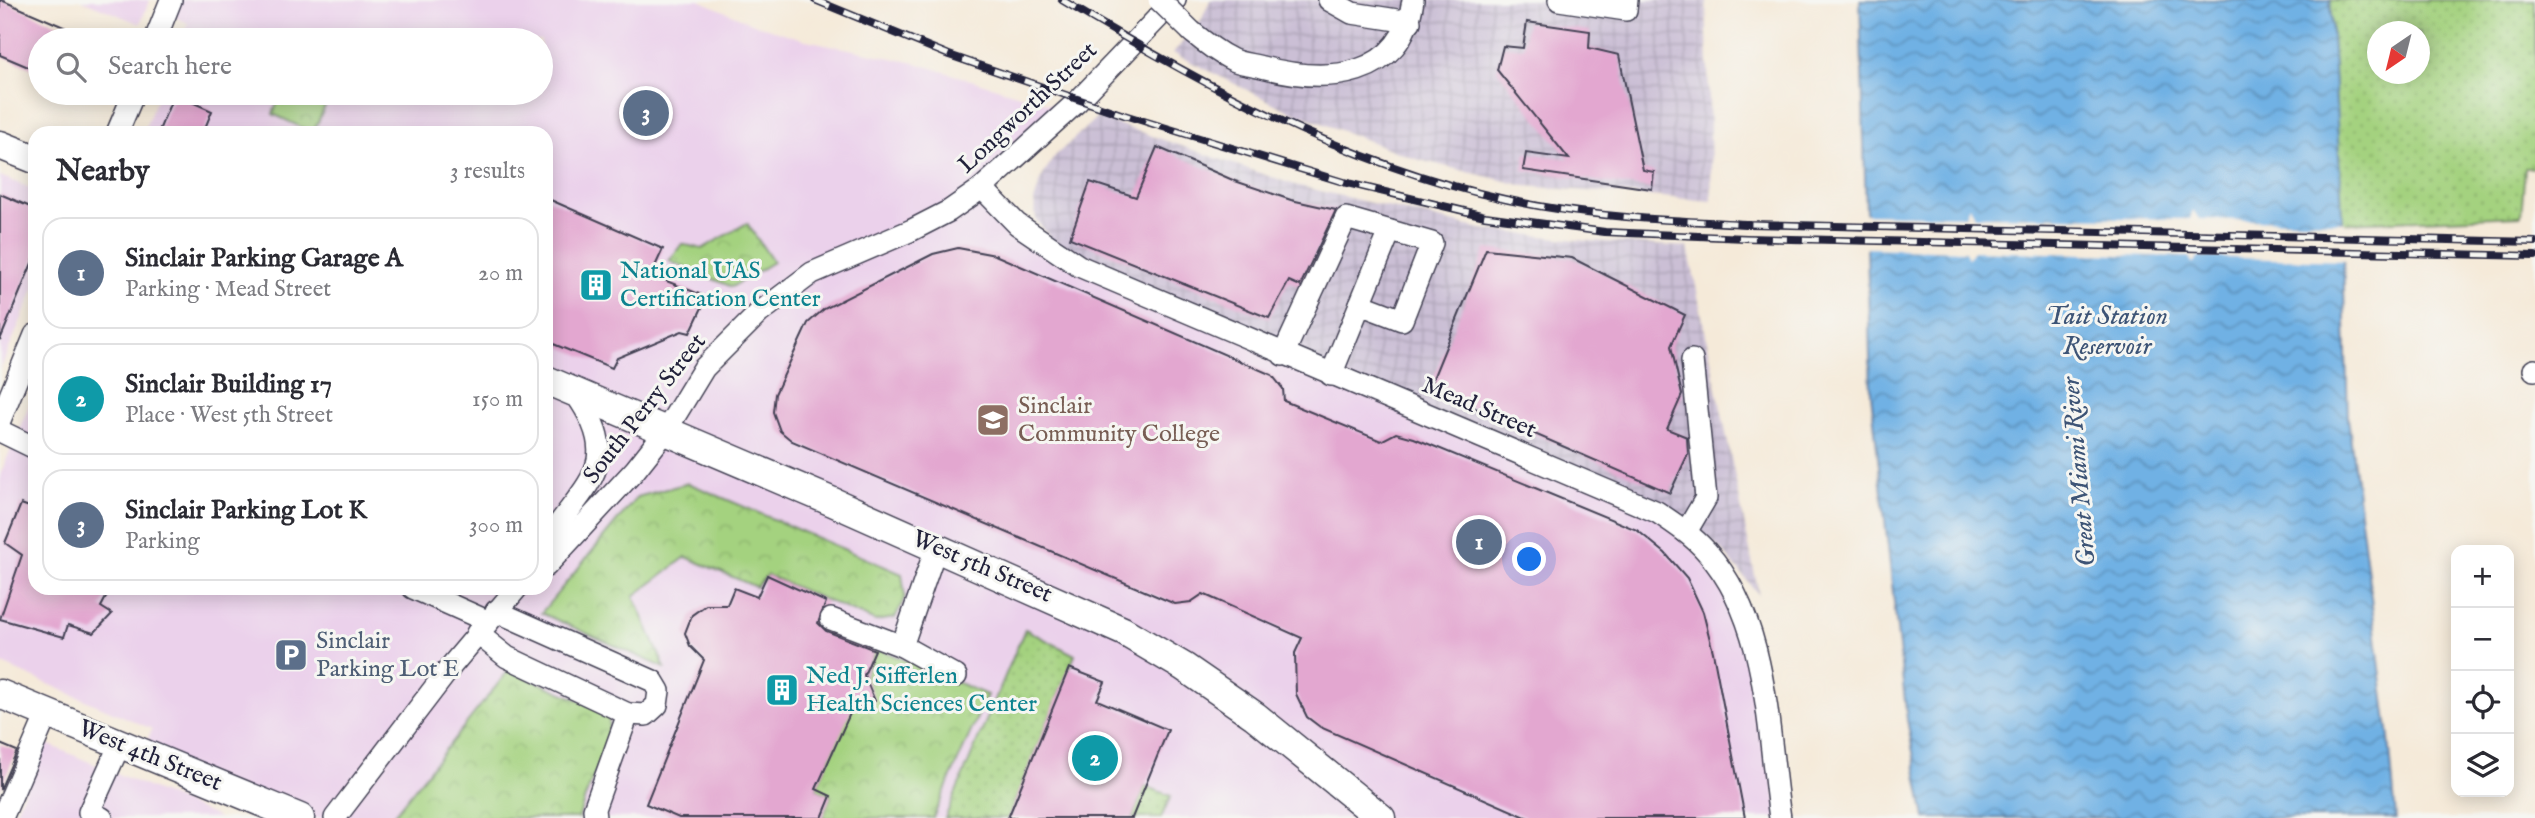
<!DOCTYPE html>
<html lang="en">
<head>
<meta charset="utf-8">
<style>
	:root { --surface:#fff; --page:#f2f2f3; --text:#2b2b33; --muted:#7c7c81; --line:#e1e1e2; --accent:#0f766e }
	body { margin:0; font-family:"IM FELL English",serif; background:var(--page); color:var(--text) }
	.controls { position:absolute; right:21px; bottom:21px; display:grid; overflow:hidden; border-radius:14px; box-shadow:0 4px 18px #0003 }
	.controls button { width:63px; height:63px; display:grid; place-items:center; padding:0; border:0; border-bottom:2px solid var(--line); background:var(--surface); color:var(--text); font:35px sans-serif }
	.compass { position:absolute; left:2367px; top:21px; width:63px; height:63px; border-radius:50%; background:var(--surface); box-shadow:0 4px 18px #0003; rotate:215deg }
	.you { position:absolute; left:1530px; top:560px; width:24px; height:24px; margin:-18px; border:5px solid #fff; border-radius:50%; background:#1a73e8; box-shadow:0 0 0 10px #1a73e833 }
	.badge { display:grid; place-items:center; width:46px; height:46px; border-radius:50%; background:var(--accent); color:#fff; font-size:23px; font-weight:700 }
	.pin { position:absolute; translate:-50% -50%; border:4px solid #fff; box-shadow:0 2px 7px #0006 }
	.list { margin:0; padding:0; list-style:none }
	h2 { display:flex; justify-content:space-between; align-items:center; height:91px; margin:0; padding:0 28px; font-size:30px }
	h2 small { font-size:23px; font-weight:400; color:var(--muted) }
	.list li { display:grid; grid-template-columns:46px 1fr auto; gap:21px; align-items:center; box-sizing:border-box; height:112px; margin:0 14px 14px; padding:0 14px; border:2px solid var(--line); border-radius:21px }
	.list b { display:block; font-size:26px; white-space:nowrap }
	.list p { margin:0; font-size:23px; white-space:nowrap; color:var(--muted) }
	.list em { font-size:23px; font-style:normal; color:var(--muted) }
	.icon { flex:none; width:38px; height:38px; fill:none; stroke:currentColor; stroke-width:2; stroke-linecap:round; stroke-linejoin:round }
	.map { position:relative; flex:none; width:2535px; height:818px; overflow:hidden }
	.search { position:absolute; background:var(--surface); box-shadow:0 4px 18px #0003; left:28px; top:28px; width:525px; height:77px; display:flex; align-items:center; gap:18px; box-sizing:border-box; padding:0 24px; border-radius:38px; color:var(--muted); font-size:26px }
	.panel { position:absolute; background:var(--surface); box-shadow:0 4px 18px #0003; left:28px; top:126px; width:525px; height:469px; border-radius:21px }
	.map>svg:first-child { display:block }
	.built { fill:#ebd1eb }
	.industrial { fill:url(#industrial-grid) }
	.grass { fill:url(#grass-dots); stroke:#637a5d; stroke-width:2; fill-rule:evenodd }
	.park { fill:url(#park-crowns); stroke:#637a5d; stroke-width:2 }
	.water { fill:url(#water-waves); stroke:#496a90; stroke-width:2 }
	.pier { fill:#f5ead9 }
	.building { fill:#e3a7d0 }
	.lines { fill:none; stroke-linecap:round; stroke-linejoin:round }
	.minor-casing { stroke:#424053; stroke-width:24 }
	.major-casing { stroke:#424053; stroke-width:31 }
	.minor { stroke:#fff; stroke-width:21 }
	.major { stroke:#fff; stroke-width:28 }
	.rail-casing { stroke:#22223b; stroke-width:8 }
	.rail { stroke:#f6f6f2; stroke-width:5; stroke-dasharray:16; stroke-linecap:butt }
	.minor-bridge-casing { stroke:#424053; stroke-width:24; stroke-linecap:butt }
	.minor-bridge { stroke:#fff; stroke-width:21 }
	.labels { text-anchor:middle; dominant-baseline:central; stroke-width:6; stroke-linejoin:round; paint-order:stroke }
	.street-label { font-size:24px; fill:#22223b; stroke:#f6f6f2 }
	.culture-label { font-size:24px; fill:#0d838f; stroke:#f6f6f2; text-anchor:start }
	.education-label { font-size:24px; fill:#785e54; stroke:#f6f6f2; text-anchor:start }
	.service-label { font-size:24px; fill:#4e5e75; stroke:#f6f6f2; text-anchor:start }
	.water-label { font-size:26px; font-style:italic; fill:#3d5476; stroke:#f6f6f2 }
</style>
</head>
<body>
<div class="map">
<svg width="2535" height="818" viewBox="0 0 2535 818">
	<defs>
		<pattern id="industrial-grid" width="8" height="8" patternUnits="userSpaceOnUse" patternTransform="scale(1.75)"><rect width="8" height="8" fill="#cbbfd5"/><path d="M0 4h8M4 0v8" fill="none" stroke="#aea4b8"/></pattern>
		<pattern id="grass-dots" width="8" height="8" patternUnits="userSpaceOnUse" patternTransform="scale(1.75)"><rect width="8" height="8" fill="#a4d27f"/><path d="M2 2h.1M6 6h.1" fill="none" stroke="#8db46f" stroke-width="1.8" stroke-linecap="round"/></pattern>
		<pattern id="park-crowns" width="20" height="18" patternUnits="userSpaceOnUse" patternTransform="scale(1.75)"><rect width="20" height="18" fill="#a4d27f"/><path d="M2 6a3 3 0 1 1 6 0M12 15a3 3 0 1 1 6 0" fill="none" stroke="#8db46f"/></pattern>
		<pattern id="water-waves" width="16" height="10" patternUnits="userSpaceOnUse" patternTransform="scale(1.75)"><rect width="16" height="10" fill="#70b1e4"/><path d="M0 5q4-4 8 0t8 0" fill="none" stroke="#5c90ba"/></pattern>
	</defs>
	<rect width="100%" height="100%" fill="#f6f6f2"/>
	<filter id="ink" filterUnits="userSpaceOnUse"><feTurbulence type="fractalNoise" baseFrequency=".0143" numOctaves="2"/><feDisplacementMap in="SourceGraphic" scale="14" xChannelSelector="R" yChannelSelector="G"/><feConvolveMatrix kernelMatrix="1 2 1 2 8 2 1 2 1" color-interpolation-filters="sRGB"/></filter>
	<filter id="wash" filterUnits="userSpaceOnUse"><feTurbulence type="fractalNoise" baseFrequency=".00686" numOctaves="4" result="noise"/><feDisplacementMap in="SourceGraphic" scale="28" xChannelSelector="R" yChannelSelector="G"/><feGaussianBlur stdDeviation="1.57" result="paint"/><feColorMatrix in="noise" values="0 0 0 0 0 0 0 0 0 0 0 0 0 0 0 0 0 1.4 0 .05"/><feComposite in="paint" operator="in"/></filter>
	<g filter="url(#wash)">
		<rect width="100%" height="100%" fill="#f5ead9"/>
		<!-- built -->
		<g class="built">
			<path d="M82,0H150L140,24Z"/>
			<path d="M171,0H699L754,24L806,40L915,63L1069,110L983,188L1017,224L1657,512L1737,596L1780,818H300L142,753L152,729L0,663V475L35,391V588H546V133H143L159,93H541V40H181L188,23L166,13Z"/>
			<path d="M0,176L35,190V287L0,370Z"/>
			<path d="M45,743L220,818H13Z"/>
		</g>
		<!-- industrial -->
		<g class="industrial">
			<path d="M1210,0H1706L1712,201L1525,186L1416,159L1285,109L1173,53L1201,21Z"/>
			<path d="M1097,117L1295,185L1481,229L1576,240L1688,247L1759,595L1723,551L1695,527L1077,258L1051,239L1036,219L1034,201L1042,177L1054,157Z"/>
		</g>
		<!-- grass -->
		<g class="grass">
			<path d="M2330,0H2535V168H2525L2521,216L2342,223ZM2378,32H2420V74H2378Z"/>
			<path d="M1025,629L1075,655L1008,818H945Z"/>
			<path d="M1145,786L1171,796L1161,818H1132Z"/>
		</g>
		<!-- park -->
		<g class="park">
			<path d="M281,93H331L313,133L273,114Z"/>
			<path d="M747,223L773,262L732,287L669,261L682,244L702,249Z"/>
			<path d="M688,483L902,574L905,597L895,618L875,621L767,575L756,587L686,557L634,596L665,668L541,613L637,497Z"/>
			<path d="M876,648L987,695L933,818H822L831,796L816,789Z"/>
			<path d="M509,670L598,708L609,719C610,753 586,784 579,818H391Z"/>
		</g>
		<!-- water -->
		<path class="water" d="M1860,0H2330L2341,190L2348,418L2389,738L2396,818H1925L1907,719L1871,394Z"/>
		<!-- pier -->
		<path class="pier" d="M1969,206L1974,216L2190,219L2193,210L2199,219L2345,222L2347,261L2198,257L2193,264L2189,257L1973,251L1968,259L1965,251L1864,248L1863,214L1965,216Z"/>
		<g id="blocks">
			<!-- building -->
			<g class="building">
				<path d="M0,0H1L94,40H40V72L0,55Z"/>
				<path d="M1527,22L1590,31L1589,48L1619,55L1643,170L1654,172L1652,189L1523,170L1526,153L1569,159L1497,70L1503,46L1523,48Z"/>
				<path d="M174,94L212,111L203,133H158Z"/>
				<path d="M1157,147L1235,181L1291,200L1336,210L1300,286L1289,281L1269,318L1070,238L1090,182L1136,197Z"/>
				<path d="M0,194L35,209V256L0,340Z"/>
				<path d="M546,198L663,249L651,275L707,297L690,333L682,331L617,358L612,368L546,341Z"/>
				<path d="M958,248L995,255L1272,375L1283,389L1284,401L1381,441L1396,433L1414,438L1637,530L1665,553L1687,578L1703,612L1713,652L1745,818H1528L1320,727L1307,717L1296,694L1295,653L1302,638L1203,594L1191,602L1175,604L792,441L780,431L773,412L775,394L808,323L824,309L933,254Z"/>
				<path d="M1486,249L1572,258L1685,315L1671,346L1682,395L1667,429L1687,437L1688,454L1670,493L1429,388Z"/>
				<path d="M21,504L35,509V588H111L101,607L112,614L94,633L68,625L64,637L0,619L22,555L5,543Z"/>
				<path d="M767,575L826,602L818,623L826,631L875,650L864,675L875,701L852,709L816,789L831,796L822,818H679L646,804L704,660L690,646L685,633L692,615L706,605H727L734,588L757,597Z"/>
				<path d="M1069,668L1105,682L1097,700L1168,730L1132,818H1008Z"/>
				<path d="M0,744L17,751L0,790Z"/>
			</g>
		</g>
	</g>
	<g filter="url(#ink)">
		<use href="#blocks" fill-opacity="0" stroke="#424053" stroke-width="2"/>
		<g class="lines">
			<defs>
				<g id="minor">
					<path d="M1329,0L1352,13L1410,22"/>
					<path d="M1559,0L1626,10L1627,0"/>
					<path d="M1192,32C1204,42 1217,52 1231,59C1240,64 1252,64 1262,67C1327,84 1402,80 1413,0"/>
					<path d="M155,40L171,0"/>
					<path d="M117,133L134,93"/>
					<path d="M982,188L1017,224L1079,266L1657,512C1675,524 1693,536 1707,552C1769,622 1767,730 1780,818"/>
					<path d="M1283,355L1346,218L1432,243L1402,320L1360,304"/>
					<path d="M2534,370H2535"/>
					<path d="M1331,375L1390,231"/>
					<path d="M0,420L35,335"/>
					<path d="M0,431L35,448"/>
					<path d="M1686,532L1706,498L1692,360"/>
					<path d="M546,542C585,483 626,464 575,393"/>
					<path d="M936,548L902,646L956,676"/>
					<path d="M546,566L635,470L665,432L704,368L759,313L812,273L912,230L949,211L982,188L1078,101L1175,0"/>
					<path d="M413,588L487,621"/>
					<path d="M496,611L653,681L659,691L657,705L646,715L628,714"/>
					<path d="M831,619L902,646"/>
					<path d="M477,633L507,657L628,714L594,809L595,818"/>
					<path d="M2,818L47,714"/>
					<path d="M102,818L89,812L120,744"/>
					<path d="M335,818L452,665L517,588"/>
				</g>
				<g id="major">
					<path d="M0,145L35,159"/>
					<path d="M546,380L833,502L1123,631L1184,667L1255,716L1381,818"/>
					<path d="M0,694L300,818"/>
				</g>
			</defs>
			<!-- minor casing -->
			<use href="#minor" class="minor-casing"/>
			<!-- major casing -->
			<use href="#major" class="major-casing"/>
			<!-- minor -->
			<use href="#minor" class="minor"/>
			<!-- major -->
			<use href="#major" class="major"/>
			<defs>
				<g id="rail">
					<path d="M815,0L949,55L1124,115L1343,182L1485,216L1605,232L1746,238L2535,256"/>
					<path d="M1062,0C1217,94 1382,184 1564,210C1626,219 1688,221 1750,224L2535,242"/>
				</g>
			</defs>
			<!-- rail casing -->
			<use href="#rail" class="rail-casing"/>
			<!-- rail -->
			<use href="#rail" class="rail"/>
			<defs>
				<path id="minor-bridge" d="M1159,0L1192,32"/>
			</defs>
			<!-- minor-bridge casing -->
			<use href="#minor-bridge" class="minor-bridge-casing"/>
			<!-- minor-bridge -->
			<use href="#minor-bridge" class="minor-bridge"/>
		</g>
	</g>
	<!-- icons -->
	<defs>
		<symbol id="building-square" viewBox="-11 -11 22 22"><rect x="-9" y="-9" width="18" height="18" rx="4" fill="#0f9aa8" stroke="#f6f6f2"/><path d="M-4-6H4V6H1V3H-1V6H-4ZM-2.5-4.3h1.7v1.8h-1.7ZM.8-4.3h1.7v1.8H.8ZM-2.5-1h1.7V.8h-1.7ZM.8-1h1.7V.8H.8Z" fill="#fff"/></symbol>
		<symbol id="university-square" viewBox="-11 -11 22 22"><rect x="-9" y="-9" width="18" height="18" rx="4" fill="#8d6e63" stroke="#f6f6f2"/><path d="M0-5L7-2L0 1L-7-2ZM-4 1L0 2.5L4 1V4Q0 6-4 4Z" fill="#fff"/></symbol>
		<symbol id="parking-square" viewBox="-11 -11 22 22"><rect x="-9" y="-9" width="18" height="18" rx="4" fill="#5c6f8a" stroke="#f6f6f2"/><path d="M-3.5-5.5H1a3.5 3.5 0 0 1 0 7H-1V5.5H-3.5ZM-1-3.4V-.6H.8a1.4 1.4 0 0 0 0-2.8Z" fill="#fff"/></symbol>
	</defs>
	<g fill-rule="evenodd">
		<use href="#building-square" x="577" y="266" width="38" height="38"/>
		<use href="#university-square" x="974" y="401" width="38" height="38"/>
		<use href="#parking-square" x="272" y="636" width="38" height="38"/>
		<use href="#building-square" x="763" y="671" width="38" height="38"/>
	</g>
	<g class="labels">
		<!-- street labels -->
		<g class="street-label">
			<text transform="translate(1028 108) rotate(-43)">Longworth Street</text>
			<text transform="translate(1479 408) rotate(23)">Mead Street</text>
			<text transform="translate(645 409) rotate(-52)">South Perry Street</text>
			<text transform="translate(982 567) rotate(23)">West 5th Street</text>
			<text transform="translate(150 756) rotate(22)">West 4th Street</text>
		</g>
		<!-- culture labels -->
		<g class="culture-label">
			<text x="620" y="271">National UAS<tspan x="620" dy="28">Certification Center</tspan></text>
			<text x="806" y="676">Ned J. Sifferlen<tspan x="806" dy="28">Health Sciences Center</tspan></text>
		</g>
		<!-- education labels -->
		<g class="education-label">
			<text x="1018" y="406">Sinclair<tspan x="1018" dy="28">Community College</tspan></text>
		</g>
		<!-- service labels -->
		<g class="service-label">
			<text x="316" y="641">Sinclair<tspan x="316" dy="28">Parking Lot E</tspan></text>
		</g>
		<!-- water labels -->
		<g class="water-label">
			<text x="2107" y="316">Tait Station<tspan x="2107" dy="30">Reservoir</tspan></text>
			<text transform="translate(2079 472) rotate(-95)">Great Miami River</text>
		</g>
	</g>
</svg>
<div class="controls">
<button>+</button>
<button>−</button>
<button><svg class="icon" aria-label="locate" viewBox="0 0 24 24"><circle cx="12" cy="12" r="6"/><path d="M12 2v4M12 18v4M2 12h4M18 12h4"/></svg></button>
<button><svg class="icon" aria-label="layers" viewBox="0 0 24 24"><path d="M12 4l9 5-9 5-9-5zM3 14l9 5 9-5"/></svg></button>
</div>
<svg class="compass" viewBox="-18 -18 36 36"><path d="M0-13l5 13h-10z" fill="#e53935"/><path d="M0 13l5-13h-10z" fill="#7c7c81"/></svg>
<div class="you"></div>
<div class="pin badge" style="left:1479px;top:542px;background:#5c6f8a">1</div>
<div class="pin badge" style="left:1095px;top:758px;background:#0f9aa8">2</div>
<div class="pin badge" style="left:646px;top:113px;background:#5c6f8a">3</div>
<div class="search"><svg class="icon" aria-label="search" viewBox="0 0 24 24"><circle cx="10" cy="10" r="6"/><path d="M15 15l6 6"/></svg>Search here</div>
<section class="panel">
<h2>Nearby<small>3 results</small></h2>
<ul class="list">
<li><span class="badge" style="background:#5c6f8a">1</span><div><b>Sinclair Parking Garage A</b><p>Parking · Mead Street</p></div><em>20 m</em></li>
<li><span class="badge" style="background:#0f9aa8">2</span><div><b>Sinclair Building 17</b><p>Place · West 5th Street</p></div><em>150 m</em></li>
<li><span class="badge" style="background:#5c6f8a">3</span><div><b>Sinclair Parking Lot K</b><p>Parking</p></div><em>300 m</em></li>
</ul>
</section>
</div>
</body>
</html>
